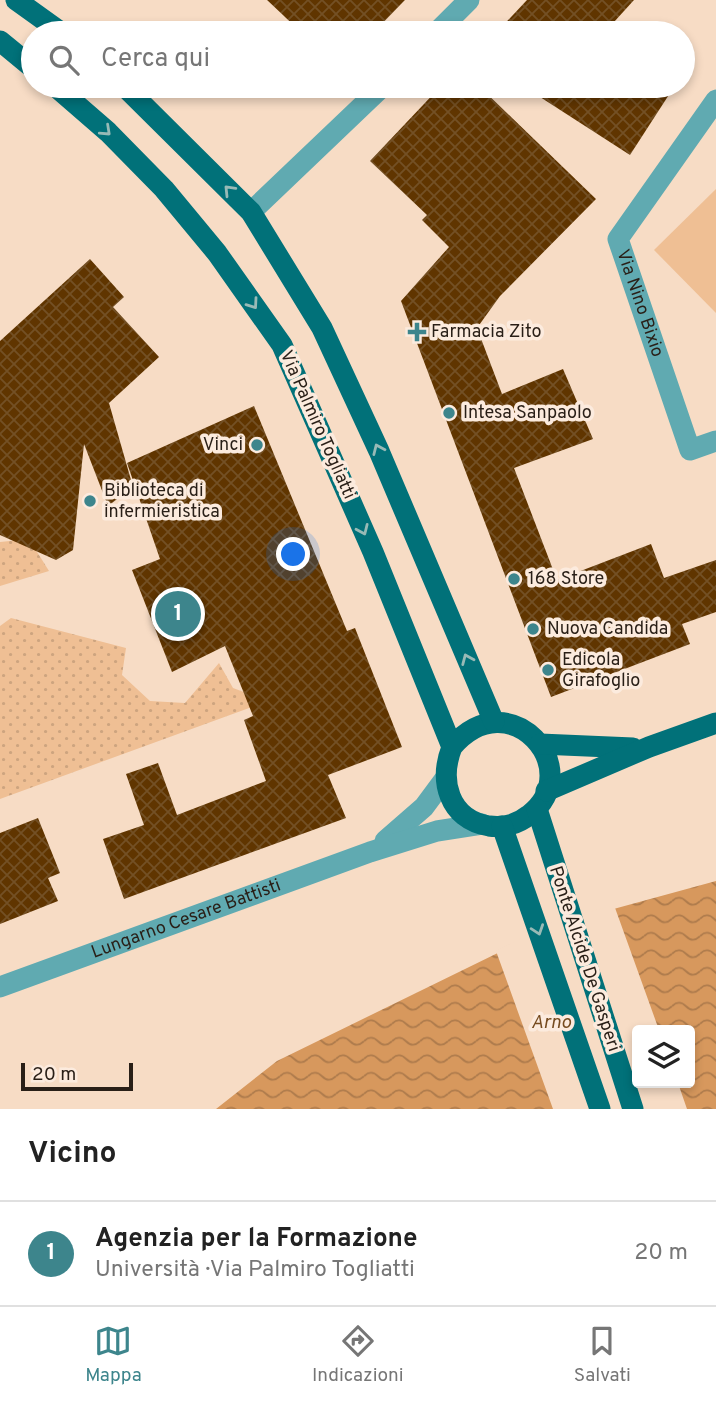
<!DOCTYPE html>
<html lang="it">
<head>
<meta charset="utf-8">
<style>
	:root { --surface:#fff; --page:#f6f6f6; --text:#222; --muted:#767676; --line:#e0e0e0; --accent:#3d858c }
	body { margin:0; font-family:Overpass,sans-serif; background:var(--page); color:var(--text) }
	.controls { position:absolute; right:21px; bottom:21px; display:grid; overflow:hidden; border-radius:7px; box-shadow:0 4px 10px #0003 }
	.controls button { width:63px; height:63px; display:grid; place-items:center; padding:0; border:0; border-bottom:2px solid var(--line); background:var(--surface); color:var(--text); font:35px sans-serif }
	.scale { position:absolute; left:21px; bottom:18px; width:112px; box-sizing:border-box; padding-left:7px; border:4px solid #291f17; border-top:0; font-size:19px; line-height:24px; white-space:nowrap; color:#291f17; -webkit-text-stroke:5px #fcebde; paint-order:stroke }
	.you { position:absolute; left:294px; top:555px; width:24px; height:24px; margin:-18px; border:5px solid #fff; border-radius:50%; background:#1a73e8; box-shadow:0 0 0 10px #1a73e833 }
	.badge { display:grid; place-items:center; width:46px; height:46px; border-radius:50%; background:var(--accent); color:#fff; font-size:23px; font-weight:700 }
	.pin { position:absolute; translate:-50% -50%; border:4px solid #fff; box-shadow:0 2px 7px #0006 }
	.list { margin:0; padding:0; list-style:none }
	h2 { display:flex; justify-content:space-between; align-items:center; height:91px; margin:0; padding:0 28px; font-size:30px }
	h2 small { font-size:23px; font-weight:400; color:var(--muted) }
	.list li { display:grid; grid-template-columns:46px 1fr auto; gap:21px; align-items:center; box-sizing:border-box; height:105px; padding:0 28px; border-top:2px solid var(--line) }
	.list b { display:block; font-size:26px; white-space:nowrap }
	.list p { margin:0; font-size:23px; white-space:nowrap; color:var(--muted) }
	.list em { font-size:23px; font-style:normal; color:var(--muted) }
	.icon { flex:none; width:38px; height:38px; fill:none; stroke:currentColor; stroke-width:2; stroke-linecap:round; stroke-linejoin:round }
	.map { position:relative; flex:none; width:716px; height:1109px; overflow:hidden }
	.search { position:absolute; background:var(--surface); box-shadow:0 4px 10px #0003; left:21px; right:21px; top:21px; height:77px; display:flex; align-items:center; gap:18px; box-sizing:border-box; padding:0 24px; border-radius:38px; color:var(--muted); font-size:26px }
	.sheet { height:196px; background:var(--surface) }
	nav { display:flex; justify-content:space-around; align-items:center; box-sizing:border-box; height:98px; border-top:2px solid var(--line); background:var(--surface); font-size:19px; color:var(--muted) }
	nav a { display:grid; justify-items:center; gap:4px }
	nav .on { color:var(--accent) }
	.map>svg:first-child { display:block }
	.grass { fill:url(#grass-dots) }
	.garden { fill:#efbf94 }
	.water { fill:url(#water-waves); fill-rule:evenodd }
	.pier { fill:#f7dcc5 }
	.building { fill:url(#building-cross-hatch) }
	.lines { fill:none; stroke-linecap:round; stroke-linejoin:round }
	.minor { stroke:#60aab1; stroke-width:21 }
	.major { stroke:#017179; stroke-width:21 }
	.oneway { stroke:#98bab6 }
	.poi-dot { fill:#3d858c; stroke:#fcebde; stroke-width:2.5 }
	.labels { text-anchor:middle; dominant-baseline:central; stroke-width:7; stroke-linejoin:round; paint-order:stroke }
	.street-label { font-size:18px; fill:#291f17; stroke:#fcebde }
	.poi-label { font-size:18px; fill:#291f17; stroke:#fcebde; text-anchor:start }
	.water-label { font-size:19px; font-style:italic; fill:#764b1f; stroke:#fcebde }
</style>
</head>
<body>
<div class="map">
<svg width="716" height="1109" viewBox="0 0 716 1109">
	<defs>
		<pattern id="grass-dots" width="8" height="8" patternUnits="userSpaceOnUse" patternTransform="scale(1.75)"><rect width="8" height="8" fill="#efbf94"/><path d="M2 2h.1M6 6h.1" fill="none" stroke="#cda47f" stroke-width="1.8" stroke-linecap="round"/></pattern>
		<pattern id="water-waves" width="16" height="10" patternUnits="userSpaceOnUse" patternTransform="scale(1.75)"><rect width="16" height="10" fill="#d7985d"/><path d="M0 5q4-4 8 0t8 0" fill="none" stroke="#ae7b4c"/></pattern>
		<pattern id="building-cross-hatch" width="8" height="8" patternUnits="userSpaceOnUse" patternTransform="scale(1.75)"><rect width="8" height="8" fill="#603500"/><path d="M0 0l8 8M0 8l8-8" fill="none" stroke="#735025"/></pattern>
	</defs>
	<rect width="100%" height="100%" fill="#f7dcc5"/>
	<!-- grass -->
	<g class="grass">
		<path d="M29,539L49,571L0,586V542Z"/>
		<path d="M11,618L126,648L122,675L150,701L185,703L219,663L233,688L268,701L0,799V626Z"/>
	</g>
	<!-- garden -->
	<path class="garden" d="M716,189V313L654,250Z"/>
	<!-- water -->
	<path class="water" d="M716,881V1109H216L277,1061L555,925ZM637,1030H690V1083H637Z"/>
	<!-- pier -->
	<path class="pier" d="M614,905L659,1030H637V1083H678L687,1109H553L496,951L553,922Z"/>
	<!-- building -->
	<g class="building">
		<path d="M267,0H405L373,33H302Z"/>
		<path d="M527,0H634L604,33H496Z"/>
		<path d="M441,86H479L596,199L500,296L477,328L502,394L563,369L593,439L514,468L557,580L651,544L664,578L716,560V612L682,624L690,644L551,697L401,301L449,247L422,220L427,215L370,161Z"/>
		<path d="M523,86H667L672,90L630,155Z"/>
		<path d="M90,259L124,297L113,307L159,357L109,403L133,487L108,506L84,444L73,550L56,560L0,535V341Z"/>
		<path d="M254,406L347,631L355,628L402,747L328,775L346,818L124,899L103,839L144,825L126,774L158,763L177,815L266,781L244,720L253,716L225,646L172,672L132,570L160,559L127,463Z"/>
		<path d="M38,818L60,873L48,878L58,901L0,924V833Z"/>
	</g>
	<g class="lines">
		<!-- minor -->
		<g class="minor">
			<path d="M436,33L469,0"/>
			<path id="s1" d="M716,100L618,239L690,450L716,441"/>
			<path d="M251,212L383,86"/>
			<path d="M385,841L424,807L444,780"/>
			<path id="s2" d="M0,987L370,852L437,831L482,824"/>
		</g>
		<!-- major -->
		<g class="major">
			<path d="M16,0L62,33"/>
			<path d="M0,41L33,68"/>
			<path d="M55,86L108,132L164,189L217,253L282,345L373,552L452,747C439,780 448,819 489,826C503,828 518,824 529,815C588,770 510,679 452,747"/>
			<path d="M124,86L251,212L322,328L379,451L494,722"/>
			<path d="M540,744L633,748"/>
			<path d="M546,791L649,747L716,723"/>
			<path d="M537,809L633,1109"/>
			<path d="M502,826L600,1109"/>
		</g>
	</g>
	<!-- one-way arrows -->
	<defs><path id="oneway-chevron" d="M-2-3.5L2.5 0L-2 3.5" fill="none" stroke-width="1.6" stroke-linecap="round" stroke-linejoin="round" transform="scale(1.75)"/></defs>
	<g class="oneway">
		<use href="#oneway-chevron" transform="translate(106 131) rotate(43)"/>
		<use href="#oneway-chevron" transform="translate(229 190) rotate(-134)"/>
		<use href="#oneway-chevron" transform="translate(253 304) rotate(55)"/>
		<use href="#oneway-chevron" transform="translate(378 449) rotate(-114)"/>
		<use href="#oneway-chevron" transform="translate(363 530) rotate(66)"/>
		<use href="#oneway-chevron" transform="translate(467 659) rotate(-113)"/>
		<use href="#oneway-chevron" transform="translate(538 930) rotate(71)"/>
	</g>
	<!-- markers -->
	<g class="poi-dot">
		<path d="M413.5 321.5h7v7h7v7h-7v7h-7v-7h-7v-7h7z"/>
		<circle cx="449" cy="413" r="7"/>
		<circle cx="257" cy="445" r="7"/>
		<circle cx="90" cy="501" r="7"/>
		<circle cx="514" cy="579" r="7"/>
		<circle cx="533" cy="629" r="7"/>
		<circle cx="548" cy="670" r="7"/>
	</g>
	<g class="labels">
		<!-- street labels -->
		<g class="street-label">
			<text stroke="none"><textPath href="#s1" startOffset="238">Via Nino Bixio</textPath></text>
			<text transform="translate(317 425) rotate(66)">Via Palmiro Togliatti</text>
			<text stroke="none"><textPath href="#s2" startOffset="198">Lungarno Cesare Battisti</textPath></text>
			<text transform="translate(584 959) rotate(72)">Ponte Alcide De Gasperi</text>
		</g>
		<!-- poi labels -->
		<g class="poi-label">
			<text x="431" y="332">Farmacia Zito</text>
			<text x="463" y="413">Intesa Sanpaolo</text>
			<text x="243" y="445" text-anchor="end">Vinci</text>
			<text x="104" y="491">Biblioteca di<tspan x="104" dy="21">infermieristica</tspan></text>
			<text x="528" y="579">168 Store</text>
			<text x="547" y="629">Nuova Candida</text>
			<text x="562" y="660">Edicola<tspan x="562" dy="21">Girafoglio</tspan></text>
		</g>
		<!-- water labels -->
		<g class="water-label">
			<text x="551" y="1023">Arno</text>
		</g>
	</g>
</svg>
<div class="controls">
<button><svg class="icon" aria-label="layers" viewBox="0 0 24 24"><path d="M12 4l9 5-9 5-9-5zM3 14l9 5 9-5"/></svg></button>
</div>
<div class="scale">20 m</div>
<div class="you"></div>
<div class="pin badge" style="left:178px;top:614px">1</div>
<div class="search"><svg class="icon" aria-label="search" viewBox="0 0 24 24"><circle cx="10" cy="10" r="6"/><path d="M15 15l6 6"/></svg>Cerca qui</div>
</div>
<section class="sheet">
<h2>Vicino<small></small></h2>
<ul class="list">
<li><span class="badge">1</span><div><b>Agenzia per la Formazione</b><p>Università · Via Palmiro Togliatti</p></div><em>20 m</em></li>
</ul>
</section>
<nav>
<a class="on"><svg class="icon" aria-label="map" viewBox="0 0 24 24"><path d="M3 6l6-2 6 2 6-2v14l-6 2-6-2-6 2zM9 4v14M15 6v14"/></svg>Mappa</a>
<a><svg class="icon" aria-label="directions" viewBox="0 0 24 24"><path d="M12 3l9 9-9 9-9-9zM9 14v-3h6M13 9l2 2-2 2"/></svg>Indicazioni</a>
<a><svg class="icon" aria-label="saved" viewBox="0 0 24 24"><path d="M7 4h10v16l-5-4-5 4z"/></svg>Salvati</a>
</nav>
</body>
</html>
